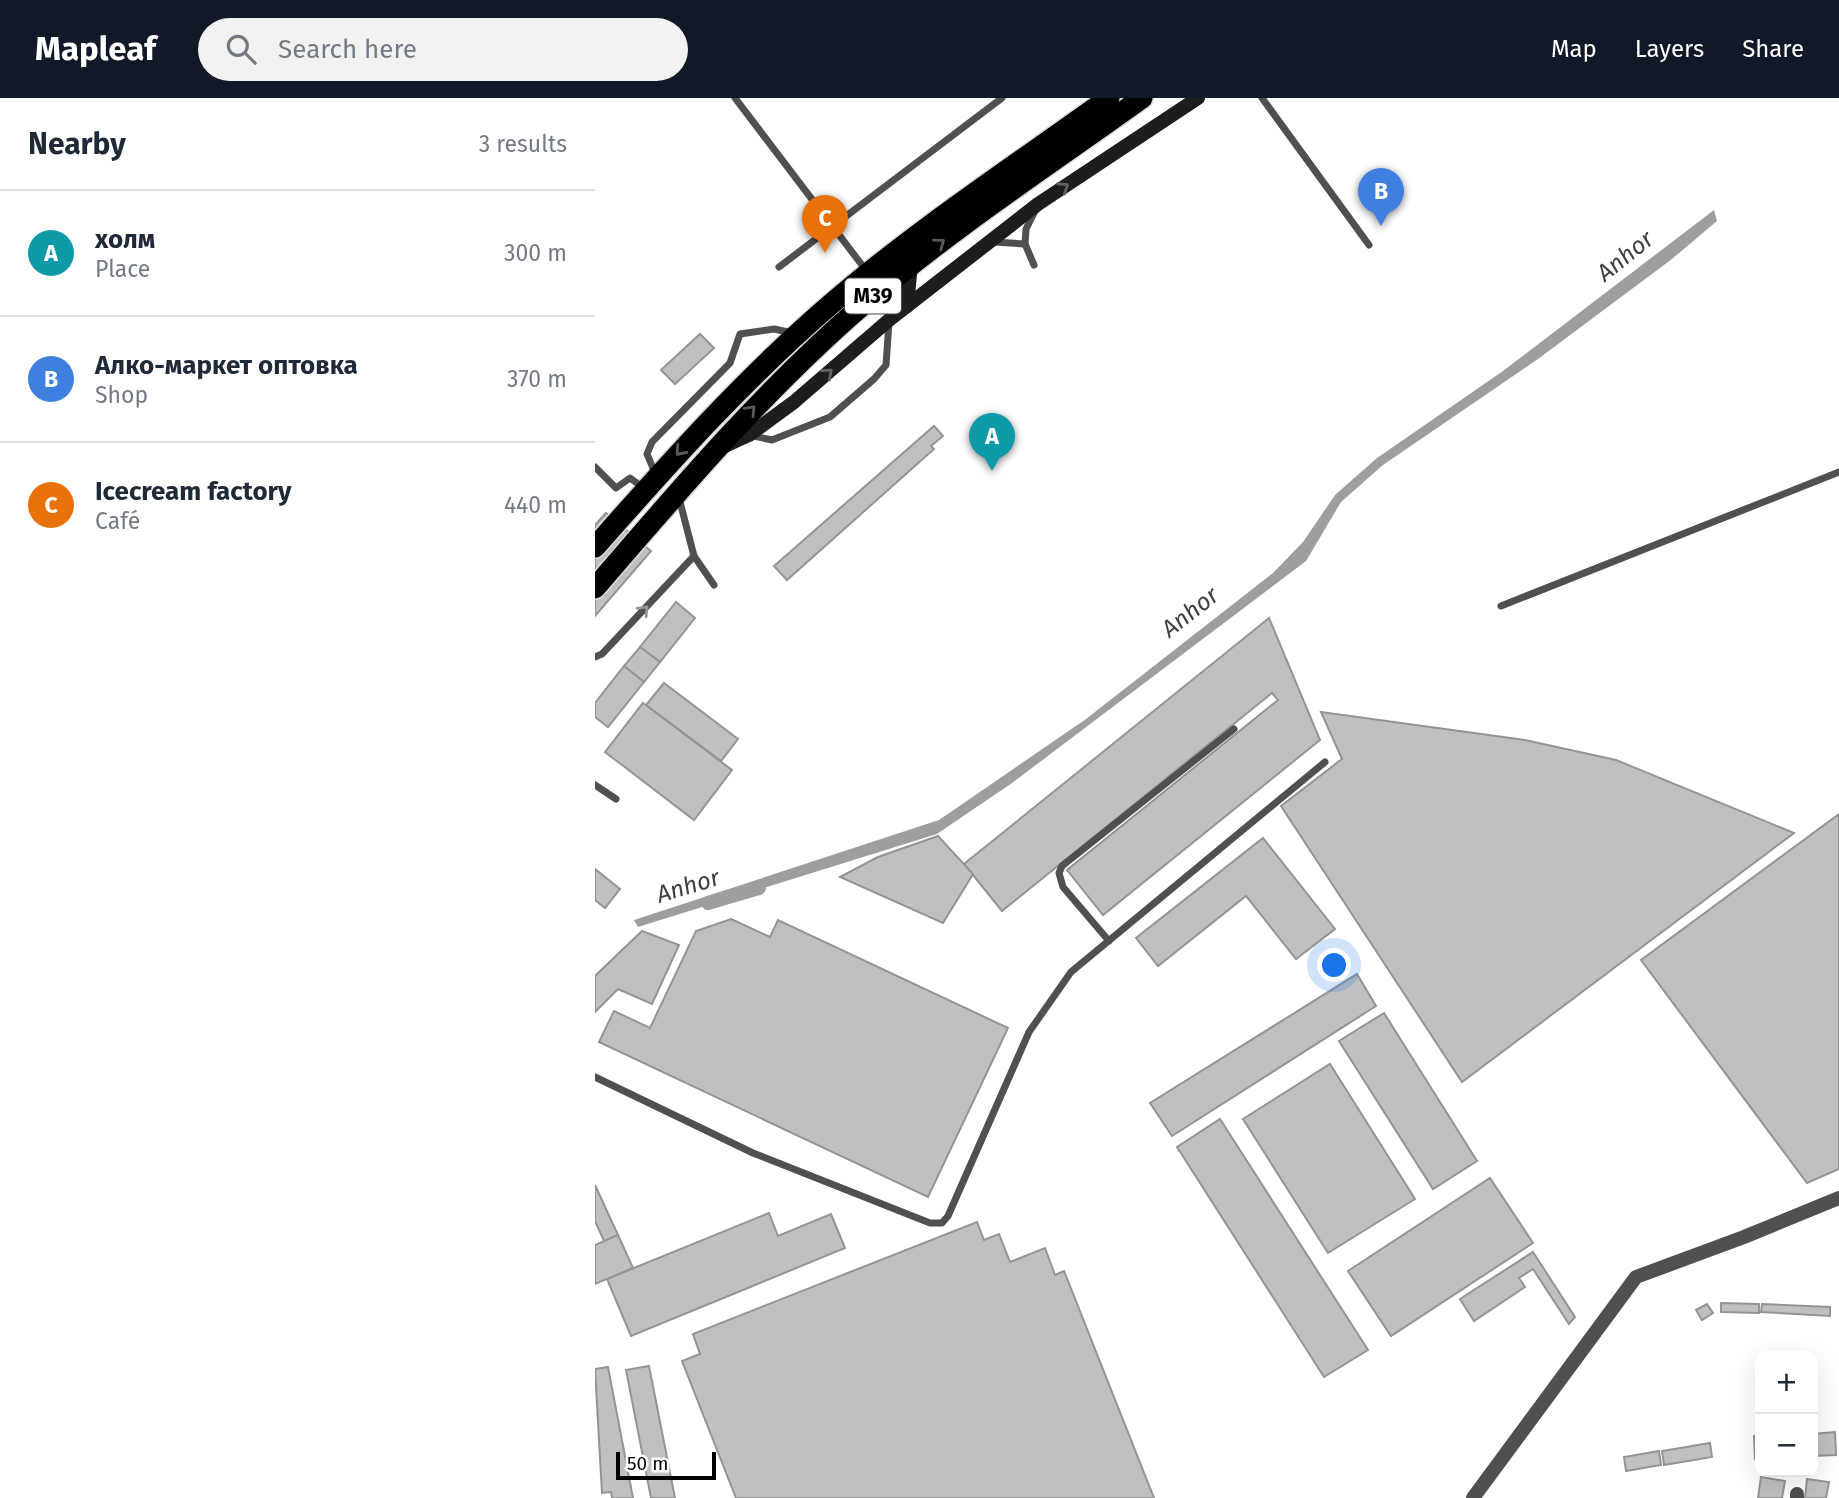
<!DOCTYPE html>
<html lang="en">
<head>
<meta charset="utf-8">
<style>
	:root { --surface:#fff; --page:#f2f2f3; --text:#1f2937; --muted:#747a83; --line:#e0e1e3; --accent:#111827 }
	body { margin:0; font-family:"Fira Sans",sans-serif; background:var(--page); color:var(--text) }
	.controls { position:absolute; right:21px; bottom:21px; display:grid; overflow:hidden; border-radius:14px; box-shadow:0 7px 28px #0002 }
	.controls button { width:63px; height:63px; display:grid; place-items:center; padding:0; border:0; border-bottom:2px solid var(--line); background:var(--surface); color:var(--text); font:35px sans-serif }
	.scale { position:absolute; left:21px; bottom:18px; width:100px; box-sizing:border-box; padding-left:7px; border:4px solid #000; border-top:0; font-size:19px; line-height:24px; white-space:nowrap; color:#000; -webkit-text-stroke:5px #fff; paint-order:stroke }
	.you { position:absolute; left:740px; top:868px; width:24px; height:24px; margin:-18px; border:5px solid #fff; border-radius:50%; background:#1a73e8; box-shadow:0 0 0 10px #1a73e833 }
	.badge { display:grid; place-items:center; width:46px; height:46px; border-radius:50%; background:var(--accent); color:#fff; font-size:23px; font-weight:700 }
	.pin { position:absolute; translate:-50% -58px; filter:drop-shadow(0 2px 4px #0008) }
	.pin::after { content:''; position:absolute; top:37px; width:24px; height:21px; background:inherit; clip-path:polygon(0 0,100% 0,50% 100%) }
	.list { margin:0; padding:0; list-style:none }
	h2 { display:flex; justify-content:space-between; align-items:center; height:91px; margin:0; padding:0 28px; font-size:30px }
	h2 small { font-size:23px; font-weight:400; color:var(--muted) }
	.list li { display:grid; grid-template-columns:46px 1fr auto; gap:21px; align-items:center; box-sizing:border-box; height:126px; padding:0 28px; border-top:2px solid var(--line) }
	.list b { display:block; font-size:26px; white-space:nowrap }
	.list p { margin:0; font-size:23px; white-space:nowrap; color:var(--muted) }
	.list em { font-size:23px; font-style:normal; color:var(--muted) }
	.icon { flex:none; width:38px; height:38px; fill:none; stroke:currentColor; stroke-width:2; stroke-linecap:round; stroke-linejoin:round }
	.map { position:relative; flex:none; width:1244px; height:1400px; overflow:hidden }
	header { display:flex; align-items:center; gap:42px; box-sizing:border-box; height:98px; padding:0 35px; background:var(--accent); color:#fff }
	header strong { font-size:33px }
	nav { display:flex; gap:38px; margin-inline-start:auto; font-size:24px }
	.search { width:490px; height:63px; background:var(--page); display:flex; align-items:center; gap:18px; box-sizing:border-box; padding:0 24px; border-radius:38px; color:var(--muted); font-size:26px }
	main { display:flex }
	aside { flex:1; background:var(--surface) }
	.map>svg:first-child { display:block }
	.water { fill:#9e9e9e }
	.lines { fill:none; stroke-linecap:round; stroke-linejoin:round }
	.canal { stroke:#9e9e9e; stroke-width:14 }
	.building { fill:#c0c0c0; stroke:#949494; stroke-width:2 }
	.highway-casing { stroke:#dbdbdb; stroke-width:24 }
	.lane { stroke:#505050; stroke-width:7 }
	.street { stroke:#505050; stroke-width:14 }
	.secondary { stroke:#1d1d1d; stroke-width:14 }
	.highway { stroke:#000; stroke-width:21 }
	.oneway { stroke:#616161 }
	.oneway2 { stroke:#595959 }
	.oneway3 { stroke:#969696 }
	.labels { text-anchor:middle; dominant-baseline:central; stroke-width:7; stroke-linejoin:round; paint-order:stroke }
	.shield { fill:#fff; stroke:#4c4c4c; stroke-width:2 }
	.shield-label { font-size:21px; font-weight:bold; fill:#000 }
	.water-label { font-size:24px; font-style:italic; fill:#3f3f3f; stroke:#fff }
</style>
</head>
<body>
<header>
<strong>Mapleaf</strong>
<div class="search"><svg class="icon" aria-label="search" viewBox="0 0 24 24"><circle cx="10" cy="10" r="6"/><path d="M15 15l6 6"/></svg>Search here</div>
<nav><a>Map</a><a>Layers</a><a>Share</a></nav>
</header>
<main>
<aside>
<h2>Nearby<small>3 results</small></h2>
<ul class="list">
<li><span class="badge" style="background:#0f9aa8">A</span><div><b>холм</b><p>Place</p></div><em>300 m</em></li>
<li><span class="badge" style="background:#3f7fe0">B</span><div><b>Алко-маркет оптовка</b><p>Shop</p></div><em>370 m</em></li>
<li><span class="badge" style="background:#e8710a">C</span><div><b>Icecream factory</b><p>Café</p></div><em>440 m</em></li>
</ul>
</aside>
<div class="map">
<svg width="1244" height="1400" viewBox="0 0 1244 1400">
	<rect width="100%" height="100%" fill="#fff"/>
	<!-- water -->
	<path class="water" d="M1119,112L1122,123L1077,161L943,261L788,367L746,404L711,463L417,685L342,736L43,829L39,822L344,722L491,621L678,475L708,444L740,397L782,360L908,273Z"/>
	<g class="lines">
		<!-- canal -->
		<path class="canal" d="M113,805L164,790"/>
	</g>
	<!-- building -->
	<g class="building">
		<path d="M105,236L119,250L80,286L66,272Z"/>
		<path d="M339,328L348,338L336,348L339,351L192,482L179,468Z"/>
		<path d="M11,415L56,453L0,518V427Z"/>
		<path d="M81,504L100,520L65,564L45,549Z"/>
		<path d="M674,520L725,642L508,817L472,772L683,602L677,595L407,813L369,766Z"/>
		<path d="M45,549L65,564L49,584L29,568Z"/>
		<path d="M29,568L49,584L13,629L0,619V605Z"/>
		<path d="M69,585L143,641L126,663L51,607Z"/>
		<path d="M48,605L137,672L99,722L10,654Z"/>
		<path d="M726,614L930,642L1021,662L1199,735L867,984L686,708L747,661Z"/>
		<path d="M1244,716V1071L1212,1085L1046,862Z"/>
		<path d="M343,738L378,776L348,825L245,779L283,759Z"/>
		<path d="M668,740L740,831L701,861L651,798L563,868L541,840Z"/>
		<path d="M0,771L25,791L10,810L0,802Z"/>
		<path d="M136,821L175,839L183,822L413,930L333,1099L4,944L19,913L55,930L101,833Z"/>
		<path d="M47,833L84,847L57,906L23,891L0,914V878Z"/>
		<path d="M762,876L781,908L577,1038L555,1005Z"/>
		<path d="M789,915L882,1063L838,1091L744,943Z"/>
		<path d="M735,966L820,1101L733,1155L648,1021Z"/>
		<path d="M625,1021L773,1252L729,1279L582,1049Z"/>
		<path d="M895,1080L938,1145L796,1238L753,1173Z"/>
		<path d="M0,1087L23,1137L9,1143L0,1123Z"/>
		<path d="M174,1115L183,1138L236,1116L250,1150L36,1238L12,1181Z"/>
		<path d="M382,1124L389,1142L404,1136L415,1164L450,1150L460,1177L469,1173L559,1400H141L87,1263L105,1256L98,1236Z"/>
		<path d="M23,1137L38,1170L0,1186V1147Z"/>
		<path d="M938,1154L980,1219L974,1226L938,1171L924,1180L930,1189L879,1223L865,1201Z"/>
		<path d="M1126,1205L1164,1206V1215L1126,1214Z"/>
		<path d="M1112,1206L1118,1215L1107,1222L1101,1212Z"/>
		<path d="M1167,1206L1235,1209V1218L1166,1214Z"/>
		<path d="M54,1268L80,1400H56L31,1272Z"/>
		<path d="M13,1269L38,1400H17L16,1394L7,1395L0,1271Z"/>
		<path d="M1240,1334L1241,1357L1218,1358V1336Z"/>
		<path d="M1159,1338H1165V1361H1160Z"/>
		<path d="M1115,1345L1117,1359L1069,1367L1067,1353Z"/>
		<path d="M1064,1353L1066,1367L1031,1373L1029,1359Z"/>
		<path d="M1166,1379L1190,1383L1187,1400H1163Z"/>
		<path d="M1212,1381L1234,1384L1231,1400H1210Z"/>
	</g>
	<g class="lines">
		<defs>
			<g id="highway">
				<path d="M0,449C75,364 150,280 236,206C323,131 421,67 514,0"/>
				<path d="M0,490C86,390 170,291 270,205C357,130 454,67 547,0"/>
			</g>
		</defs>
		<!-- highway casing -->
		<use href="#highway" class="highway-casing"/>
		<!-- lane -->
		<g class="lane">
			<path d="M140,0L273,175"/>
			<path d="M667,0L774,147"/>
			<path d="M399,144L430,146L431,131L441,111"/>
			<path d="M430,146L439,167"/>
			<path d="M184,169L407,0"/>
			<path d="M154,337L177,342L235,319L279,281L291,267L294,224"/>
			<path d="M0,369L21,390L35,380L50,391"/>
			<path d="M60,375L52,356L57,344L135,265L145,236L179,231L198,235"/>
			<path d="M99,458L119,487"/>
			<path d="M906,508L1244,374"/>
			<path d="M0,559L7,556L99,458L84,400"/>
			<path d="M0,687L21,701"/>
			<path d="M514,843L468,789L464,775L467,768L639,631"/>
			<path d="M0,979L158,1055L335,1125H347L353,1118L434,934L476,874L730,664"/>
		</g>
		<!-- street -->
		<g class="street">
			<path d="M878,1400L1041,1179L1149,1139L1244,1100"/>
			<path d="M1202,1400V1396"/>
		</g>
		<!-- secondary -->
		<g class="secondary">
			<path d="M312,208L316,166"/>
			<path d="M130,348L154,337L199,304L294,222L443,106L603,0"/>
		</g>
		<!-- highway -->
		<use href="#highway" class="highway"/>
	</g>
	<!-- one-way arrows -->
	<defs><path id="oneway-chevron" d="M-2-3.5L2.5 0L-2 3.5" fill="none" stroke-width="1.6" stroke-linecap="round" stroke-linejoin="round" transform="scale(1.75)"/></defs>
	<g class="oneway">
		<use href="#oneway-chevron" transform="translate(469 89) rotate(-33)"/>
		<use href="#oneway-chevron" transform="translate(233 275) rotate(-41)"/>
	</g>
	<g class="oneway2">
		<use href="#oneway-chevron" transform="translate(345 145) rotate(-36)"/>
		<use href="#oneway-chevron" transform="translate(156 312) rotate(-46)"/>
		<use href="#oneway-chevron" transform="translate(85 353) rotate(132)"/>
	</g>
	<use class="oneway3" href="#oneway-chevron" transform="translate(49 512) rotate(-47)"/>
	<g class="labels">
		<!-- shield labels -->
		<rect class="shield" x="250" y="180.5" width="56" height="35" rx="5"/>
		<g class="shield-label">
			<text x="278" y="198">M39</text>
		</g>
		<!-- water labels -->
		<g class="water-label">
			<text transform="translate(1030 158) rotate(-39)">Anhor</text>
			<text transform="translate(595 514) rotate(-38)">Anhor</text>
			<text transform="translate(93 788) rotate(-17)">Anhor</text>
		</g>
	</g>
</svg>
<div class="controls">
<button>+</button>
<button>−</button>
</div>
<div class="scale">50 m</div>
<div class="you"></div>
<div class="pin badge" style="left:397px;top:373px;background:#0f9aa8">A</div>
<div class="pin badge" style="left:786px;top:128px;background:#3f7fe0">B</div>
<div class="pin badge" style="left:230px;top:155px;background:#e8710a">C</div>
</div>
</main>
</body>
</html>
